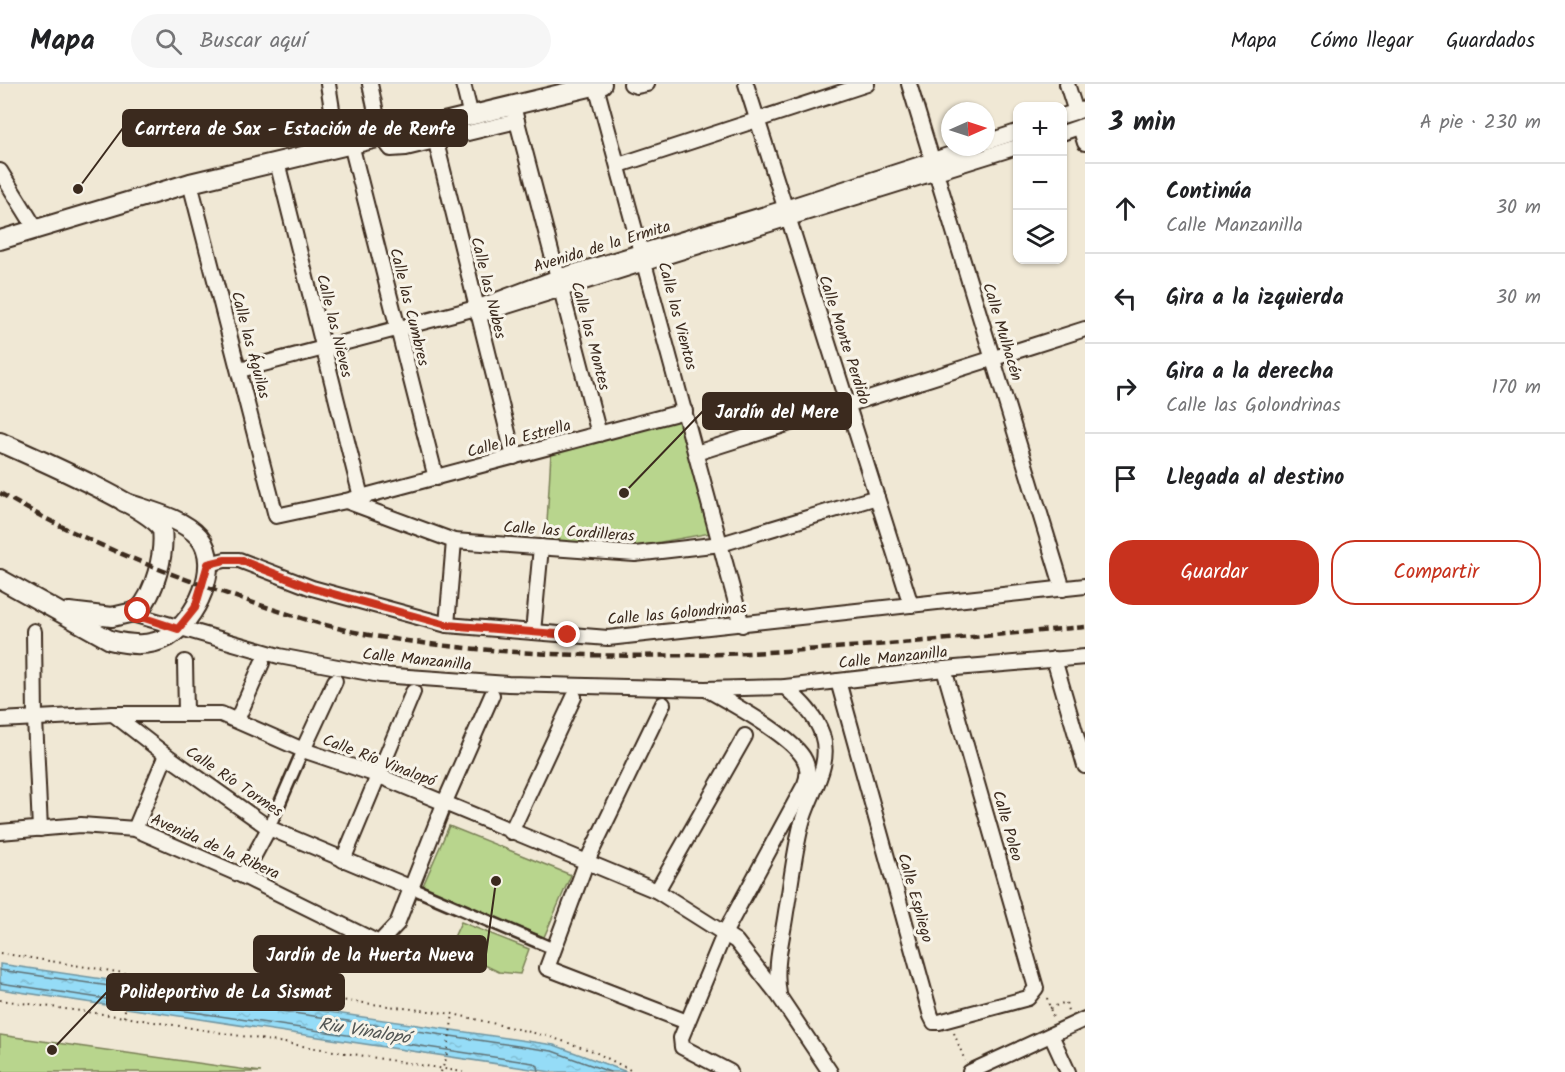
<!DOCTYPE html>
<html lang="es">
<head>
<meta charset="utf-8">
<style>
	:root { --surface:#fff; --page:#f6f6f6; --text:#202124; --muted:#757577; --line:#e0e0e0; --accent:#c8321e }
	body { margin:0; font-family:Kalam,sans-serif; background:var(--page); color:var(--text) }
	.controls { position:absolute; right:18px; top:18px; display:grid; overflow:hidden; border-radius:12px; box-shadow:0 2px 4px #0004 }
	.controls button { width:54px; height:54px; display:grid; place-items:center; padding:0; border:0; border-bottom:2px solid var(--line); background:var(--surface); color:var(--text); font:30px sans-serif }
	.compass { position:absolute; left:941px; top:18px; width:54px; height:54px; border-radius:50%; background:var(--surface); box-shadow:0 2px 4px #0004; rotate:87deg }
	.stop { position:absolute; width:18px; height:18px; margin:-14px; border:4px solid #c8321e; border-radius:50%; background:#fff }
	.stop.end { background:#c8321e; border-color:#fff; box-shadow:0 2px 6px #0008 }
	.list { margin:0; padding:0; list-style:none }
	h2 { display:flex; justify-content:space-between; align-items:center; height:78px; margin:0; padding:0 24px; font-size:26px }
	h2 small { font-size:20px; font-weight:400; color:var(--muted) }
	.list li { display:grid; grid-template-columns:39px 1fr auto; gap:18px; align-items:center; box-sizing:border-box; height:90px; padding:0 24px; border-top:2px solid var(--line) }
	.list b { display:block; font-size:22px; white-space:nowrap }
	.list p { margin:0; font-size:20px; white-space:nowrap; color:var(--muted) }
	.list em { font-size:20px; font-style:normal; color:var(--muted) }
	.actions { display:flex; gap:12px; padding:18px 24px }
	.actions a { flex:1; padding:14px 0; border:2px solid var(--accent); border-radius:24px; text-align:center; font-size:21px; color:var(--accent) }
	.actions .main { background:var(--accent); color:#fff }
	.icon { flex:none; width:33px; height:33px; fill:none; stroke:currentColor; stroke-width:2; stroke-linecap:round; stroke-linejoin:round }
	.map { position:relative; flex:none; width:1085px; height:988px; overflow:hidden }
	header { display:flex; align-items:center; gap:36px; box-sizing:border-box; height:84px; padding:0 30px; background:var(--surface); border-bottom:2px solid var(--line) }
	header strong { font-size:28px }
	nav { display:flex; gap:33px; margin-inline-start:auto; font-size:21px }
	.search { width:420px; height:54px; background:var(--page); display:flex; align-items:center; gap:15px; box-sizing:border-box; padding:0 21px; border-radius:33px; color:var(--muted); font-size:22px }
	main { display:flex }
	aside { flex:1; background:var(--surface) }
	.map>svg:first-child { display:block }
	.green { fill:#b8d58d; stroke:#7a8056; stroke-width:1.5 }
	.water { fill:url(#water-ripples); stroke:#7195a0; stroke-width:1.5 }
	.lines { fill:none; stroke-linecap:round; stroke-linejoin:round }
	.shore { stroke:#5f7175; stroke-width:1.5 }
	.pedestrian-casing { stroke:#3b2a1e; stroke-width:15 }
	.minor-casing { stroke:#3b2a1e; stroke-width:18 }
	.tertiary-casing { stroke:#3b2a1e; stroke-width:22 }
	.path { stroke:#3b2a1e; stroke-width:2; stroke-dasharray:1.5 4.5; stroke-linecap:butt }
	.pedestrian { stroke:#f7f3e8; stroke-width:10 }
	.minor { stroke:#f7f3e8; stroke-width:14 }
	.tertiary { stroke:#f7f3e8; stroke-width:18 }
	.rail { stroke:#3b2a1e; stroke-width:4.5; stroke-dasharray:9 4.5; stroke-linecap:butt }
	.route { stroke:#c8321e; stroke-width:8 }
	.labels { text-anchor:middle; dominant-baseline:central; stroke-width:6; stroke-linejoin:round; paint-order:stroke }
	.street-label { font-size:16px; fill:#3b2a1e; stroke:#f7f3e8 }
	.water-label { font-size:18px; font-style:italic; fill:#525654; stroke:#f7f3e8 }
	.leader { fill:none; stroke:#3b2a1e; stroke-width:2 }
	.callout-dot { fill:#3b2a1e; stroke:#f7f3e8; stroke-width:2 }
	.callout { fill:#3b2a1e; stroke:#3b2a1e; stroke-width:2 }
	.callout-label { font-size:18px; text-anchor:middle; font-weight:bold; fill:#fff }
</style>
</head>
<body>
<header>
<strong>Mapa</strong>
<div class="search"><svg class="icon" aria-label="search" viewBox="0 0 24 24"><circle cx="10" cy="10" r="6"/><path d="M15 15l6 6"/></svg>Buscar aquí</div>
<nav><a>Mapa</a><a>Cómo llegar</a><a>Guardados</a></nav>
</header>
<main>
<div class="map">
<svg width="1085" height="988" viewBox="0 0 1085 988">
	<defs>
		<pattern id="water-ripples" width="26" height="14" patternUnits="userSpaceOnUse" patternTransform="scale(1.5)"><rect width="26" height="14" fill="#95dcf7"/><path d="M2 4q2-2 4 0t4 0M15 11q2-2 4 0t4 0" fill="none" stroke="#81bdd3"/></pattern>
	</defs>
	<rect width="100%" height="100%" fill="#f0e8d5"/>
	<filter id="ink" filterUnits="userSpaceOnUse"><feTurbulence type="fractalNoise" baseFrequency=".0167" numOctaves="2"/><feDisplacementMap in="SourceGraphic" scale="12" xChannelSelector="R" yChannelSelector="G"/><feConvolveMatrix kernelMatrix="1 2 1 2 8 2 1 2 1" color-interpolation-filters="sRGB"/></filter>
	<g filter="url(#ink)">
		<!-- green -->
		<g class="green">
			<path d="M681,336L711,449L633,463L546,456L551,369Z"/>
			<path d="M449,742L571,791L544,853L422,804Z"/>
			<path d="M461,838L529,865L520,890L499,888L449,864Z"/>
			<path d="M0,951L261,988H0Z"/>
		</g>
		<!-- water -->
		<path class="water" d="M0,880L554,961L627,988H551L0,905Z"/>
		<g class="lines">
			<!-- shore -->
			<g class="shore">
				<path d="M0,886L552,967L610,988"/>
				<path d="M0,899L533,979L538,982L539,988"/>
			</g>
			<defs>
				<g id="pedestrian">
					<path d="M269,744L303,666"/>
					<path d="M412,804L554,865"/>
				</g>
				<g id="minor">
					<path d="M328,0L338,63"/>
					<path d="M370,0L381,52L391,65L406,64L517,37"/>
					<path d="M463,0L471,32"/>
					<path d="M631,0L637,2L647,0"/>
					<path d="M746,0L911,521"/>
					<path d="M909,0L1063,505"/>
					<path d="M1067,0L1076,28"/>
					<path d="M596,2L742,541"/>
					<path d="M513,22L599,350"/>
					<path d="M1062,32L1085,25"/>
					<path d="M432,42L514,373"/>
					<path d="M1080,43L1085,59"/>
					<path d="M1062,49L1085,41"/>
					<path d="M986,58L1017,48"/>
					<path d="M351,60L436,394"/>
					<path d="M277,78L361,413"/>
					<path d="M619,81L867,0"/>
					<path d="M0,87L36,145"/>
					<path d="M190,99L276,432L346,417"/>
					<path d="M478,231L1017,63"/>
					<path d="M240,286L476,224L558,193L785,124L973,63"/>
					<path d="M685,327L346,417L454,457L635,470L721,460L877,413"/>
					<path d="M696,369L1085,245"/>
					<path d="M208,480L225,476H239L312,504L447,541L608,554L1085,502"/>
					<path d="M132,530L279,572L380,591L508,600L705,605L785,603L944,585L1085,573"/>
					<path d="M447,541L454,457"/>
					<path d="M34,547L35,635L40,745"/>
					<path d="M533,548L541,463"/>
					<path d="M1054,575L1085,682"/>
					<path d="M185,578L186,628"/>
					<path d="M838,597L931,932L934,938H939L1028,914L1036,904L944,585"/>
					<path d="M706,605C731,619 788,650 803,673C808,681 809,690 805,700L725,848L681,954L682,963L730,988"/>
					<path d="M663,620L586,779L547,884L687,938"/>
					<path d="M113,630L166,671L269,744L412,804"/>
					<path d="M0,636L113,630H221L303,666L377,691L657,807L736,857L779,912L830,988"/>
					<path d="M237,636L262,579"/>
					<path d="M303,666L335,597"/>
					<path d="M135,745L166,671"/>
					<path d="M0,748L81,741L135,745L243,792L379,859L397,840L444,720L492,611"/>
					<path d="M511,748L574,613"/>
					<path d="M343,776L413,608"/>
					<path d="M243,792L269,744"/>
					<path d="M657,807L745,652"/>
					<path d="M779,910C774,881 782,857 786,828C791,800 794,770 801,742C808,711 833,683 822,650C815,630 799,616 785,603"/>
					<path d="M1051,951L1068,988"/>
					<path d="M970,988L1085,935"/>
				</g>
				<g id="tertiary">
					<path d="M0,156L190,99L602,0"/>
					<path d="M0,358C29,371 149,423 162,445C165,470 155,509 138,527L112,533L69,528"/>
					<path d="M0,495L110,556C130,561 149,563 168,553C195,537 223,481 199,453C181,433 148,427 124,418"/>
				</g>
			</defs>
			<!-- pedestrian casing -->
			<use href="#pedestrian" class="pedestrian-casing"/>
			<!-- minor casing -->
			<use href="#minor" class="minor-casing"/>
			<!-- tertiary casing -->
			<use href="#tertiary" class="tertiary-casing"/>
			<!-- path -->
			<g class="path">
				<path d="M0,869L130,890L453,930L547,952L593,967L634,988"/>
				<path d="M1047,914L1053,934"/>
				<path d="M0,916L124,933L463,988"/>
				<path d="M1050,924L1066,918L1068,927"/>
				<path d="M124,933L130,891"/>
				<path d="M954,949L965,977"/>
				<path d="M441,988L446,975L453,930"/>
			</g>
			<!-- pedestrian -->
			<use href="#pedestrian" class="pedestrian"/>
			<!-- minor -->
			<use href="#minor" class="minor"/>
			<!-- tertiary -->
			<use href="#tertiary" class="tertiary"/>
			<!-- rail -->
			<path class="rail" d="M0,409C74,453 149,483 230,511C281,528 333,546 387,554C618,590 853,563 1085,543"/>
		</g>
	</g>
	<g class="lines" filter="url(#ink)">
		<!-- route -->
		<path class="route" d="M138,527L132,530L178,545L195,524L208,480L225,476H240L312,504L447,541L568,551"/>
	</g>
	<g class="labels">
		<!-- street labels -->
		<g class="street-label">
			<text transform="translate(602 163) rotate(-17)">Avenida de la Ermita</text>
			<text transform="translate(488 204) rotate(76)">Calle las Nubes</text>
			<text transform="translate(409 223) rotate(76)">Calle las Cumbres</text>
			<text transform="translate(677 232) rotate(75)">Calle los Vientos</text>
			<text transform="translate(334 242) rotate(76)">Calle las Nieves</text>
			<text transform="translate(1002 248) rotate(73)">Calle Mulhacén</text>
			<text transform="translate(590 252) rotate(75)">Calle los Montes</text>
			<text transform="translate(844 256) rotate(72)">Calle Monte Perdido</text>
			<text transform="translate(250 261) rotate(75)">Calle las Águilas</text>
			<text transform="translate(519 355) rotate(-15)">Calle la Estrella</text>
			<text transform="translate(569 448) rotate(4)">Calle las Cordilleras</text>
			<text transform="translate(677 530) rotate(-5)">Calle las Golondrinas</text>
			<text transform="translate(893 574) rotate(-6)">Calle Manzanilla</text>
			<text transform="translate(417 576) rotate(6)">Calle Manzanilla</text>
			<text transform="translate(379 677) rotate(21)">Calle Río Vinalopó</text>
			<text transform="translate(234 698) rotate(34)">Calle Río Tormes</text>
			<text transform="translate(1007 742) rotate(74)">Calle Poleo</text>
			<text transform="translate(215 763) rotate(24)">Avenida de la Ribera</text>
			<text transform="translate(915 814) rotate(74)">Calle Espliego</text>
		</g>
		<!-- water labels -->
		<g class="water-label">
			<text transform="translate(364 948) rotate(9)">Riu Vinalopó</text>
		</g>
	</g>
	<!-- callouts -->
	<path class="leader" d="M78 105L123 44M624 409L703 327M496 797L486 870M52 966L107 908"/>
	<g class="callout-dot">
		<circle cx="78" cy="105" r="6"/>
		<circle cx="624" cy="409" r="6"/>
		<circle cx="496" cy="797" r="6"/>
		<circle cx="52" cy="966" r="6"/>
	</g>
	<g class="callout">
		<rect x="123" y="26" width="344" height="36" rx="6"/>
		<rect x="703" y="309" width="148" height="36" rx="6"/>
		<rect x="254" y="852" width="232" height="36" rx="6"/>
		<rect x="107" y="890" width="237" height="36" rx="6"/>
	</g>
	<g class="callout-label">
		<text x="295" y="51">Carrtera de Sax - Estación de de Renfe</text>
		<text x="777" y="334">Jardín del Mere</text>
		<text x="370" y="877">Jardín de la Huerta Nueva</text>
		<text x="226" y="914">Polideportivo de La Sismat</text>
	</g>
</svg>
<div class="controls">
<button>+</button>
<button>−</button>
<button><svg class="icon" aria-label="layers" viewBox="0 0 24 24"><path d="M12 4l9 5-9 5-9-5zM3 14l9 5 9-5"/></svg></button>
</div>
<svg class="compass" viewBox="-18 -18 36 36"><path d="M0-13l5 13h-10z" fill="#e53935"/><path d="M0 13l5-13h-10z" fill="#757577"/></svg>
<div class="stop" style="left:138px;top:527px"></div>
<div class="stop end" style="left:568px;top:551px"></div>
</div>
<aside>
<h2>3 min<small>A pie · 230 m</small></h2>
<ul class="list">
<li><svg class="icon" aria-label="ahead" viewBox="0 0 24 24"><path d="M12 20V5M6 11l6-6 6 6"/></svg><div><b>Continúa</b><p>Calle Manzanilla</p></div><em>30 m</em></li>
<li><svg class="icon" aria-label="left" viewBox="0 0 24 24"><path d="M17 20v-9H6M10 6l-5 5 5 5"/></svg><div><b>Gira a la izquierda</b></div><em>30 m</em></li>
<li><svg class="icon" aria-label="right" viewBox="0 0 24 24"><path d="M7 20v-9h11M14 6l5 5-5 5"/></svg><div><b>Gira a la derecha</b><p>Calle las Golondrinas</p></div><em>170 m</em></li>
<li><svg class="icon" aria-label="arrive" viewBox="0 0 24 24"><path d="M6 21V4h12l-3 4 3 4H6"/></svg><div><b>Llegada al destino</b></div></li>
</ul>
<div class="actions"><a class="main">Guardar</a><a>Compartir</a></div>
</aside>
</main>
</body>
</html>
